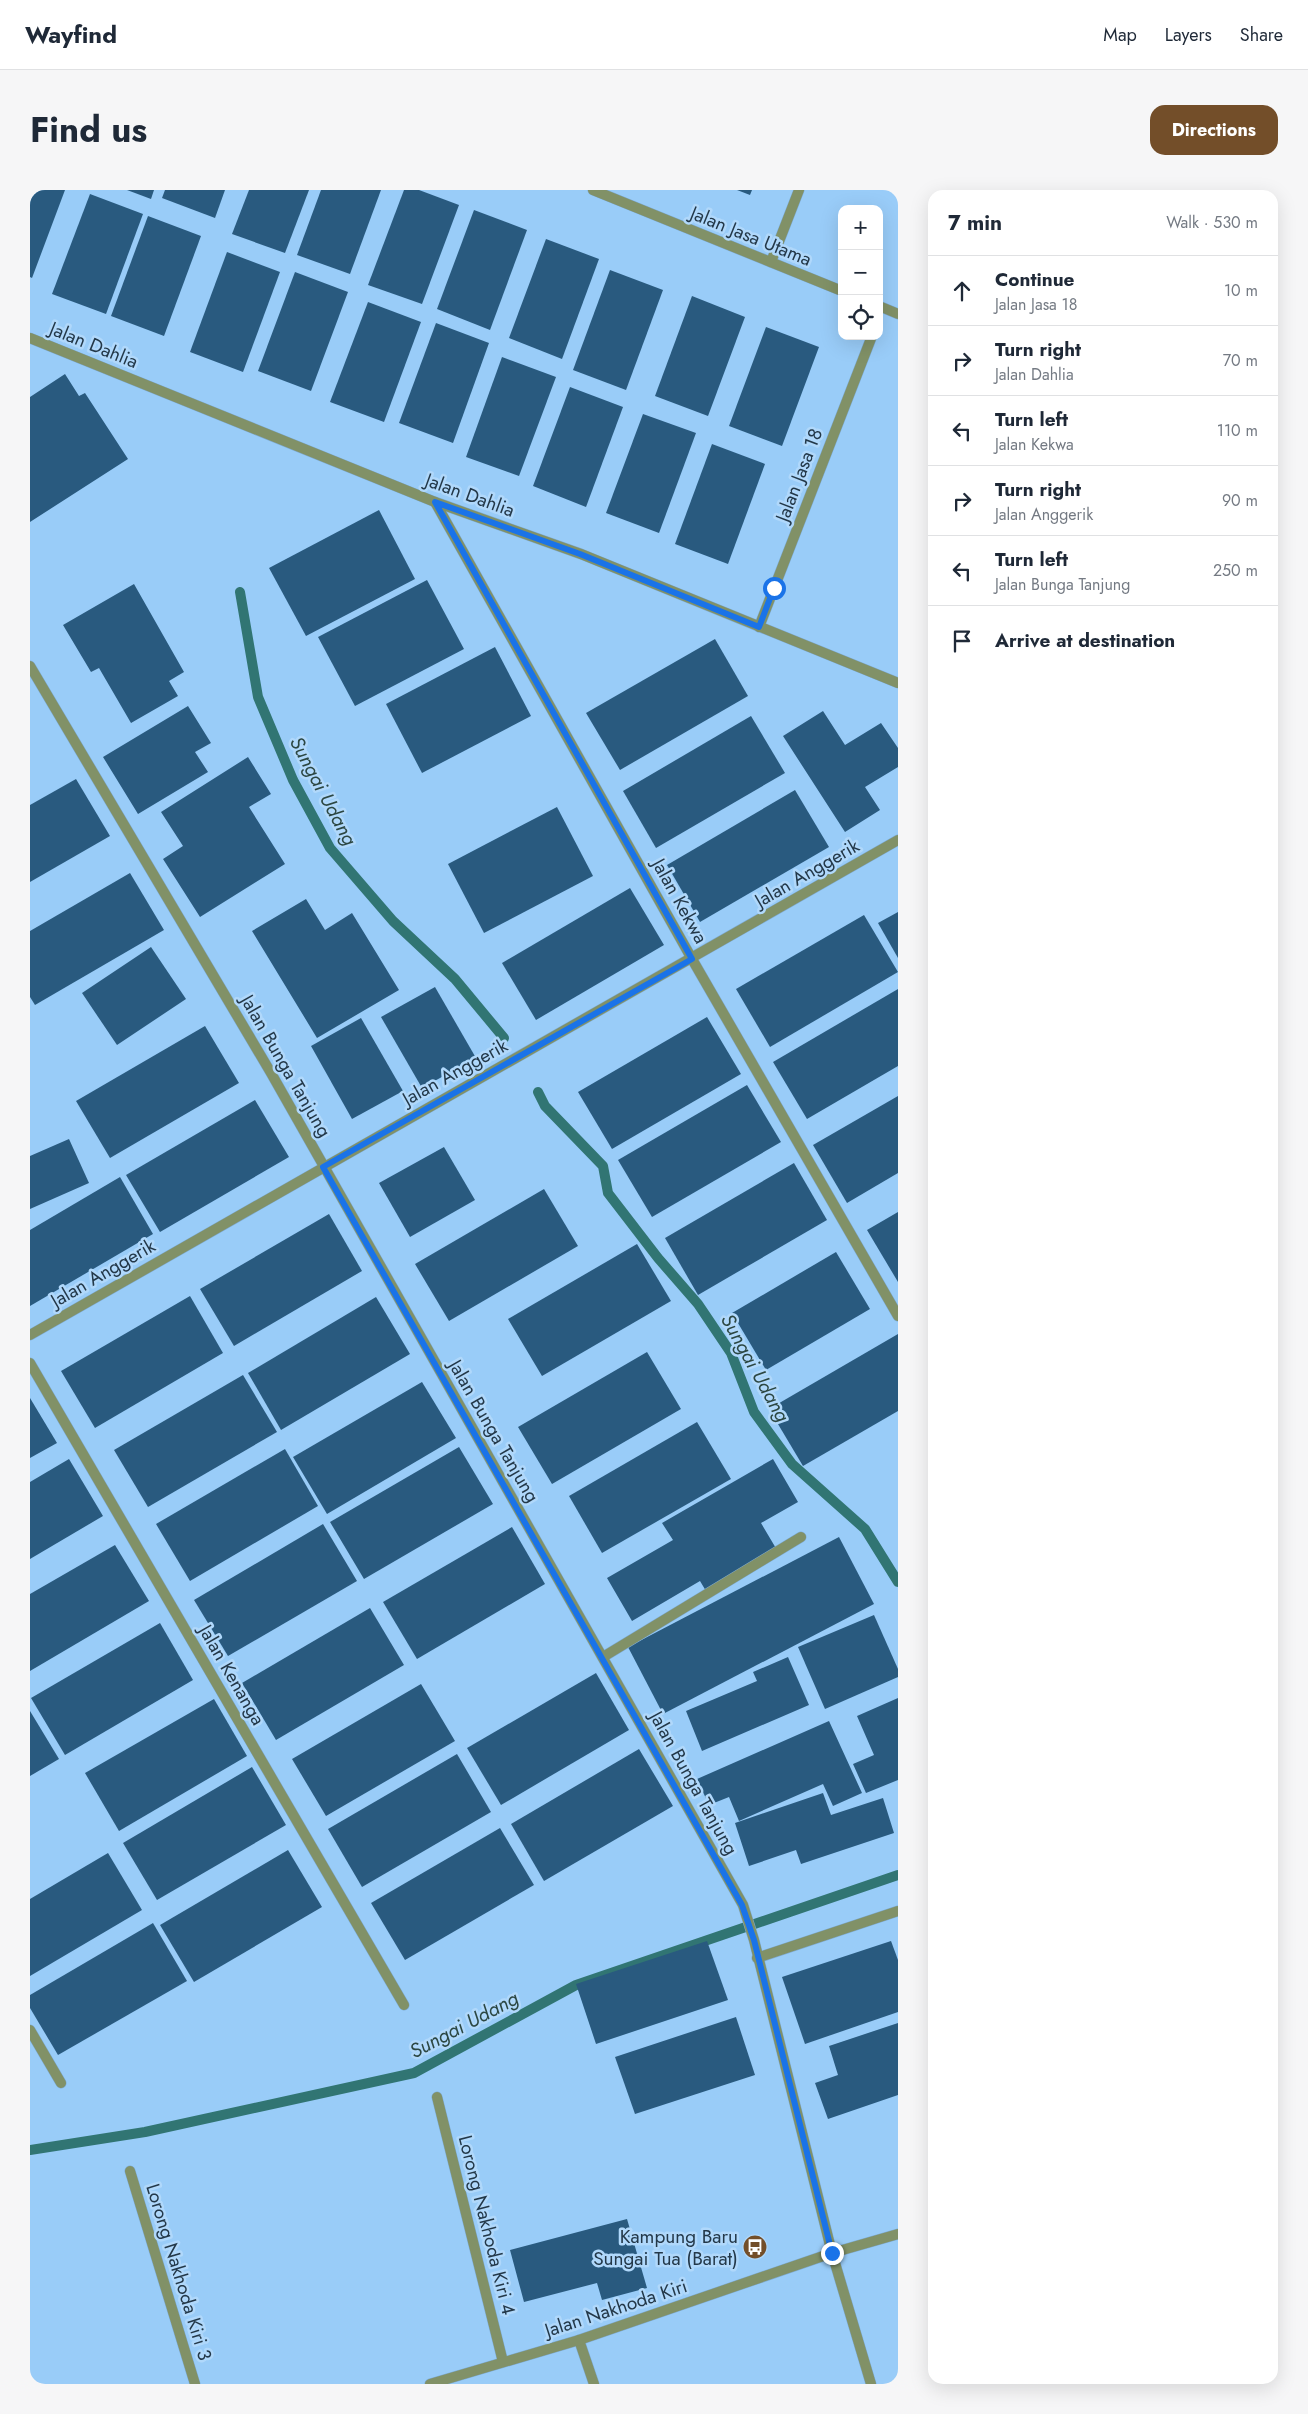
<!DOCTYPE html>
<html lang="en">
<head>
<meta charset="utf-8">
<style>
	:root { --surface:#fff; --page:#f6f6f7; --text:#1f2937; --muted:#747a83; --line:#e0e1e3; --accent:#734e29 }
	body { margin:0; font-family:Jost,sans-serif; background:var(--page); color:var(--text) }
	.controls { position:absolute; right:15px; top:15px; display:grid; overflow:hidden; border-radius:10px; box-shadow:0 5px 20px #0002 }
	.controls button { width:45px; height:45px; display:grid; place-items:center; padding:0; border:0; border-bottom:1px solid var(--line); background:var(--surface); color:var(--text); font:25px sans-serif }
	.stop { position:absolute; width:15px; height:15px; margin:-11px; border:4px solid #1a73e8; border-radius:50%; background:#fff }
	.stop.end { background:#1a73e8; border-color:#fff; box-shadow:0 1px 5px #0008 }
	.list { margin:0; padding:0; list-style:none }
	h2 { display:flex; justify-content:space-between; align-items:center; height:65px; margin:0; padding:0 20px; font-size:21px }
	h2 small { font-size:16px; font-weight:400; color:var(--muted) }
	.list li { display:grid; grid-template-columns:32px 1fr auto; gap:15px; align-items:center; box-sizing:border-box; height:70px; padding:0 20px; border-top:1px solid var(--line) }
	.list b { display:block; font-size:19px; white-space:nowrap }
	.list p { margin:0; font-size:16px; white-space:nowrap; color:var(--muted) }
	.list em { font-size:16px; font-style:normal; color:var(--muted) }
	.icon { flex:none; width:28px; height:28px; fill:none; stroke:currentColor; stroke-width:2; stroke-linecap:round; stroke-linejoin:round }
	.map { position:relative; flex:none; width:868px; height:2194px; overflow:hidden; border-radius:15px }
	header { display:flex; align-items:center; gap:30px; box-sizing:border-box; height:70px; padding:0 25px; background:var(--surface); border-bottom:1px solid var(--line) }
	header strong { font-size:24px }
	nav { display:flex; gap:28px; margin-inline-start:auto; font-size:18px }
	.intro { display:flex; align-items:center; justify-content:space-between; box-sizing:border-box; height:120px; padding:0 30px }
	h1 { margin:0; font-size:35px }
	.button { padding:12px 22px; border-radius:15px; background:var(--accent); color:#fff; font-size:18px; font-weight:700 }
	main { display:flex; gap:30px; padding:0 30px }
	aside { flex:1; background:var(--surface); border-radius:15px; box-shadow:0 5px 20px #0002 }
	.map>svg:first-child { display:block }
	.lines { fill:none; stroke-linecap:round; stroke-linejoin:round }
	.stream { stroke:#317573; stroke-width:10 }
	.building { fill:#295a7f }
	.service-casing { stroke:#7fabd2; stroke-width:11 }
	.minor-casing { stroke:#7fabd2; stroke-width:11 }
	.service { stroke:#819167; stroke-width:10 }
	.minor { stroke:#819167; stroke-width:10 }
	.route { stroke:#1a73e8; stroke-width:6 }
	.labels { text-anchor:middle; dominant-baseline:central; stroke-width:5; stroke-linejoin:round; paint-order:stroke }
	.street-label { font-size:19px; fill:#233849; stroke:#b0d8fb }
	.poi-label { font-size:19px; fill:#233849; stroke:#b0d8fb; text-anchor:end }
	.water-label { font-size:20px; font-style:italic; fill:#2c4743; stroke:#b0d8fb }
</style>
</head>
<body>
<header>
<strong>Wayfind</strong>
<nav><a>Map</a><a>Layers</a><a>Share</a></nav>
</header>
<div class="intro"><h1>Find us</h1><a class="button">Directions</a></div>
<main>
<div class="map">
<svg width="868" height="2194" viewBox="0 0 868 2194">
	<rect width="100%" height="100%" fill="#99ccf8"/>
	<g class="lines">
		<!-- stream -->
		<g class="stream">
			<path d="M210,402L228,507L263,590L300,658L363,731L425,789L474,848"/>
			<path d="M508,902L515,916L573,976L578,1003L628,1068L668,1114L701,1163L724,1222L762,1274L835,1339L868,1392"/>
			<path d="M0,1960L115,1942L384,1883L546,1795L868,1685"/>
		</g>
	</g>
	<!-- building -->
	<g class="building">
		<path d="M0,0H35L2,88L0,87Z"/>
		<path d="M97,0H124L121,9Z"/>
		<path d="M135,0H195L185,28L132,8Z"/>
		<path d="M219,0H279L255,63L202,44Z"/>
		<path d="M291,0H351L320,84L267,65Z"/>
		<path d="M374,0H389L429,15L392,114L338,95Z"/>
		<path d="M707,0H722L720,5Z"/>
		<path d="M60,4L113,24L76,124L22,104Z"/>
		<path d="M444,20L497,40L460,140L407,119Z"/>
		<path d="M118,26L171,46L134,146L81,126Z"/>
		<path d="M516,49L569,69L532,169L479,148Z"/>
		<path d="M197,62L250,82L213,182L160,162Z"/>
		<path d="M580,80L633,100L596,200L543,180Z"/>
		<path d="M265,82L318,102L281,201L228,181Z"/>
		<path d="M662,106L715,127L678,226L625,206Z"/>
		<path d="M338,112L391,132L354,232L300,212Z"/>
		<path d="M406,133L459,153L423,253L369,233Z"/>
		<path d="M736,137L789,157L752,256L699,236Z"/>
		<path d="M472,167L526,187L489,286L436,267Z"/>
		<path d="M35,184L49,206L55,203L98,269L0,332V207Z"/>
		<path d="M540,197L593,217L556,317L503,296Z"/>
		<path d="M613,224L666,243L629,343L576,323Z"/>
		<path d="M682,254L735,274L698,374L645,354Z"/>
		<path d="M349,320L385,389L276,446L239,378Z"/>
		<path d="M397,390L434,459L325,516L288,447Z"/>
		<path d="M104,394L154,482L139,491L148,506L101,533L69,478L61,482L33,435Z"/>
		<path d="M685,449L718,506L590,580L556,523Z"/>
		<path d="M465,457L501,526L392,583L356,514Z"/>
		<path d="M158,516L181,553L165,562L178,582L108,624L73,567Z"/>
		<path d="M793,521L815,555L851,533L868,558V577L835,597L850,620L815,642L753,546Z"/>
		<path d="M721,526L755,583L626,658L593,601Z"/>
		<path d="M218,567L241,604L219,617L255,674L170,727L133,669L153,656L131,622Z"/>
		<path d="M46,589L80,646L0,692V615Z"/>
		<path d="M765,600L799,657L670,732L637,675Z"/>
		<path d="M527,617L563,686L454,743L418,674Z"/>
		<path d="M100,683L134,740L5,815L0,807V741Z"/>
		<path d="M600,698L634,755L506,830L472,773Z"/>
		<path d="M276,709L295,740L322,723L369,800L287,848L222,741Z"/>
		<path d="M868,722V768L848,733Z"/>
		<path d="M834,725L868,782L740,857L706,799Z"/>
		<path d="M121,757L156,809L87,855L52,803Z"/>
		<path d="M405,797L446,868L392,898L351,827Z"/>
		<path d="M868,799V876L777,929L743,872Z"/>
		<path d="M677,827L711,884L582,959L548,902Z"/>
		<path d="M331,828L373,901L322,929L281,856Z"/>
		<path d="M175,836L209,893L80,968L46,911Z"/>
		<path d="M717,895L751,952L622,1027L588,970Z"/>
		<path d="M868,906V983L817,1013L783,955Z"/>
		<path d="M225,910L259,967L130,1042L96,985Z"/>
		<path d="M39,949L59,993L0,1019V966Z"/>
		<path d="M414,957L445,1010L380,1047L349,993Z"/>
		<path d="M764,973L797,1030L668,1105L635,1048Z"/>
		<path d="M90,987L123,1044L0,1116V1040Z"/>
		<path d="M514,999L548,1056L419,1131L385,1074Z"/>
		<path d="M868,1022V1092L837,1040Z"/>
		<path d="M299,1024L332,1081L204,1156L170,1099Z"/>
		<path d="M607,1054L641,1111L512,1186L478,1129Z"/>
		<path d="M806,1062L840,1119L736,1180L702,1123Z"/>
		<path d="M160,1106L193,1163L65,1238L31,1181Z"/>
		<path d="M346,1107L380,1164L251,1240L218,1183Z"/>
		<path d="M868,1144V1221L773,1276L739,1219Z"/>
		<path d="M617,1162L651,1219L522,1294L488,1237Z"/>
		<path d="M213,1185L247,1242L118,1317L84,1260Z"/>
		<path d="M392,1192L426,1248L297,1324L263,1267Z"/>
		<path d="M0,1208L27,1253L0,1268Z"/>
		<path d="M667,1232L701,1289L572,1363L539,1306Z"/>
		<path d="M429,1257L463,1314L334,1389L300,1332Z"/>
		<path d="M255,1259L288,1316L160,1391L126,1334Z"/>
		<path d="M39,1269L73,1326L0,1369V1292Z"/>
		<path d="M743,1269L768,1312L731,1333L747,1360L676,1401L670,1391L602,1431L577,1388L643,1350L632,1333Z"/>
		<path d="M293,1334L327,1391L198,1466L164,1410Z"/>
		<path d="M482,1337L515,1394L387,1469L353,1412Z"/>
		<path d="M809,1347L844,1414L633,1524L598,1457Z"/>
		<path d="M85,1355L119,1411L0,1481V1404Z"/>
		<path d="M340,1418L374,1475L246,1550L212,1493Z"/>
		<path d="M844,1425L868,1479V1487L795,1519L768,1457Z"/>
		<path d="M130,1433L163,1490L35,1565L1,1508Z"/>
		<path d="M758,1467L779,1515L672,1561L656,1521L727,1491L723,1482Z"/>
		<path d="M566,1483L599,1540L471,1615L437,1558Z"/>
		<path d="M391,1494L425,1551L296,1626L262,1569Z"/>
		<path d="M868,1508V1590L836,1603L823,1574L844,1565L827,1526Z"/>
		<path d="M184,1509L217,1566L89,1641L55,1583Z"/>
		<path d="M0,1521L29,1569L0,1586Z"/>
		<path d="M799,1531L832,1603L803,1616L793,1594L709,1631L699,1607L679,1615L667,1589Z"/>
		<path d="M609,1559L643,1616L514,1691L481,1634Z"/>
		<path d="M427,1564L461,1622L332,1697L298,1639Z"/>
		<path d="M222,1577L256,1635L127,1710L93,1653Z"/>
		<path d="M793,1603L801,1625L853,1608L864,1643L771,1674L766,1660L719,1676L705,1633Z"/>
		<path d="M470,1638L504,1695L375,1770L341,1713Z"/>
		<path d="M258,1660L292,1717L164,1792L130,1735Z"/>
		<path d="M78,1663L112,1720L0,1786V1709Z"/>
		<path d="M123,1733L157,1791L28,1865L0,1818V1805Z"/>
		<path d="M677,1751L698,1810L566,1854L546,1794Z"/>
		<path d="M861,1751L868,1770V1822L775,1854L752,1787Z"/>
		<path d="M706,1827L725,1885L605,1924L585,1867Z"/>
		<path d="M868,1833V1905L798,1929L785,1893L808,1885L799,1856Z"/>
		<path d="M597,2029L617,2098L572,2110L567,2093L494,2112L480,2060Z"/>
	</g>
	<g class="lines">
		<defs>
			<path id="service" d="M573,1467L771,1347"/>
			<g id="minor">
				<path d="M563,0L812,101"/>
				<path d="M741,72L769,0"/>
				<path d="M849,116L868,124"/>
				<path d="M0,148L405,312L551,364L868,493"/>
				<path d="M405,312L662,769L868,1126"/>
				<path d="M729,437L842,146"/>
				<path d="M0,476L241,883L713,1715L724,1750L802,2063L841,2194"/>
				<path d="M0,1145L868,650"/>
				<path d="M0,1173L374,1815"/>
				<path d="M727,1768L868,1721"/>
				<path d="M0,1840L31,1893"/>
				<path d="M407,1907L473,2172"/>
				<path d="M100,1981L165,2194"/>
				<path d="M549,2150L564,2194"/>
				<path d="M400,2194L549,2150L802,2063L868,2044"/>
			</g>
		</defs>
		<!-- service casing -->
		<use href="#service" class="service-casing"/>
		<!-- minor casing -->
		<use href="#minor" class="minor-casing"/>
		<!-- service -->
		<use href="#service" class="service"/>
		<!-- minor -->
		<use href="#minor" class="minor"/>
	</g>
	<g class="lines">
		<!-- route -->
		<path class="route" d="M744,398L729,437L550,364L405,312L662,769L293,977L712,1715L724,1750L802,2063"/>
	</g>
	<!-- icons -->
	<defs>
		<symbol id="bus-disc" viewBox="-11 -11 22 22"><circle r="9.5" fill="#734e29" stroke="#b0d8fb"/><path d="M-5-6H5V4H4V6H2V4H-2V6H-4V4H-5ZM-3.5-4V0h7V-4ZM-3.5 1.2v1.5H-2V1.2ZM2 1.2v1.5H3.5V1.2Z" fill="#fff"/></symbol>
	</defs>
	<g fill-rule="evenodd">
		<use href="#bus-disc" x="711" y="2043" width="28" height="28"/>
	</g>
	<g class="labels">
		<!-- street labels -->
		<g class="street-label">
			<text transform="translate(721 46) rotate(22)">Jalan Jasa Utama</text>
			<text transform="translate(64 155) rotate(22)">Jalan Dahlia</text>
			<text transform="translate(769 285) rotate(-69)">Jalan Jasa 18</text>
			<text transform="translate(440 305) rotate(20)">Jalan Dahlia</text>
			<text transform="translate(777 683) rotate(-30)">Jalan Anggerik</text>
			<text transform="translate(650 711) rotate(61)">Jalan Kekwa</text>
			<text transform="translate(256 876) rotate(60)">Jalan Bunga Tanjung</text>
			<text transform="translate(425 882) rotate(-29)">Jalan Anggerik</text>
			<text transform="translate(73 1083) rotate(-30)">Jalan Anggerik</text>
			<text transform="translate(464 1241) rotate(60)">Jalan Bunga Tanjung</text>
			<text transform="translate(202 1485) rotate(60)">Jalan Kenanga</text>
			<text transform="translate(664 1593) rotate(61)">Jalan Bunga Tanjung</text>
			<text transform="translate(457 2035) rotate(76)">Lorong Nakhoda Kiri 4</text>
			<text transform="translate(149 2082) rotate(73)">Lorong Nakhoda Kiri 3</text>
			<text transform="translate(586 2118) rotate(-18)">Jalan Nakhoda Kiri</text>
		</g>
		<!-- poi labels -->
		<g class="poi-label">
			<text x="708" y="2046">Kampung Baru<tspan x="708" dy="22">Sungai Tua (Barat)</tspan></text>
		</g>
		<!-- water labels -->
		<g class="water-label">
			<text transform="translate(293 601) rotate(62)">Sungai Udang</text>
			<text transform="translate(725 1178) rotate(61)">Sungai Udang</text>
			<text transform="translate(434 1835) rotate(-28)">Sungai Udang</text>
		</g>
	</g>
</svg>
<div class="controls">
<button>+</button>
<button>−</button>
<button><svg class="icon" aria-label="locate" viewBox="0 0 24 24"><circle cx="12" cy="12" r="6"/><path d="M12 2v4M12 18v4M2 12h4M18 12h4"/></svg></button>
</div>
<div class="stop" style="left:744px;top:398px"></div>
<div class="stop end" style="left:802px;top:2063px"></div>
</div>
<aside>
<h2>7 min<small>Walk · 530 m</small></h2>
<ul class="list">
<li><svg class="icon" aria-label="ahead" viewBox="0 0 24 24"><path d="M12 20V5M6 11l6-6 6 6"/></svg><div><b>Continue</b><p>Jalan Jasa 18</p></div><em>10 m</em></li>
<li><svg class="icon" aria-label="right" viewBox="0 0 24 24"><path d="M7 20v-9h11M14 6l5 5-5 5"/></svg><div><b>Turn right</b><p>Jalan Dahlia</p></div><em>70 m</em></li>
<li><svg class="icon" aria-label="left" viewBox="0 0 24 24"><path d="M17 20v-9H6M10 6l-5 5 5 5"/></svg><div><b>Turn left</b><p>Jalan Kekwa</p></div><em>110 m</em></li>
<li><svg class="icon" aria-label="right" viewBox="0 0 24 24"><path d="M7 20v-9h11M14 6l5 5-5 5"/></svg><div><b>Turn right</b><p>Jalan Anggerik</p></div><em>90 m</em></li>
<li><svg class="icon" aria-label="left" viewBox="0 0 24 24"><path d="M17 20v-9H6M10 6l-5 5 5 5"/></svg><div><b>Turn left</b><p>Jalan Bunga Tanjung</p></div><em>250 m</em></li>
<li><svg class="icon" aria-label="arrive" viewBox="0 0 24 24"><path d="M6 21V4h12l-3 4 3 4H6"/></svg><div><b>Arrive at destination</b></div></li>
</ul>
</aside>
</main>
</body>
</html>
